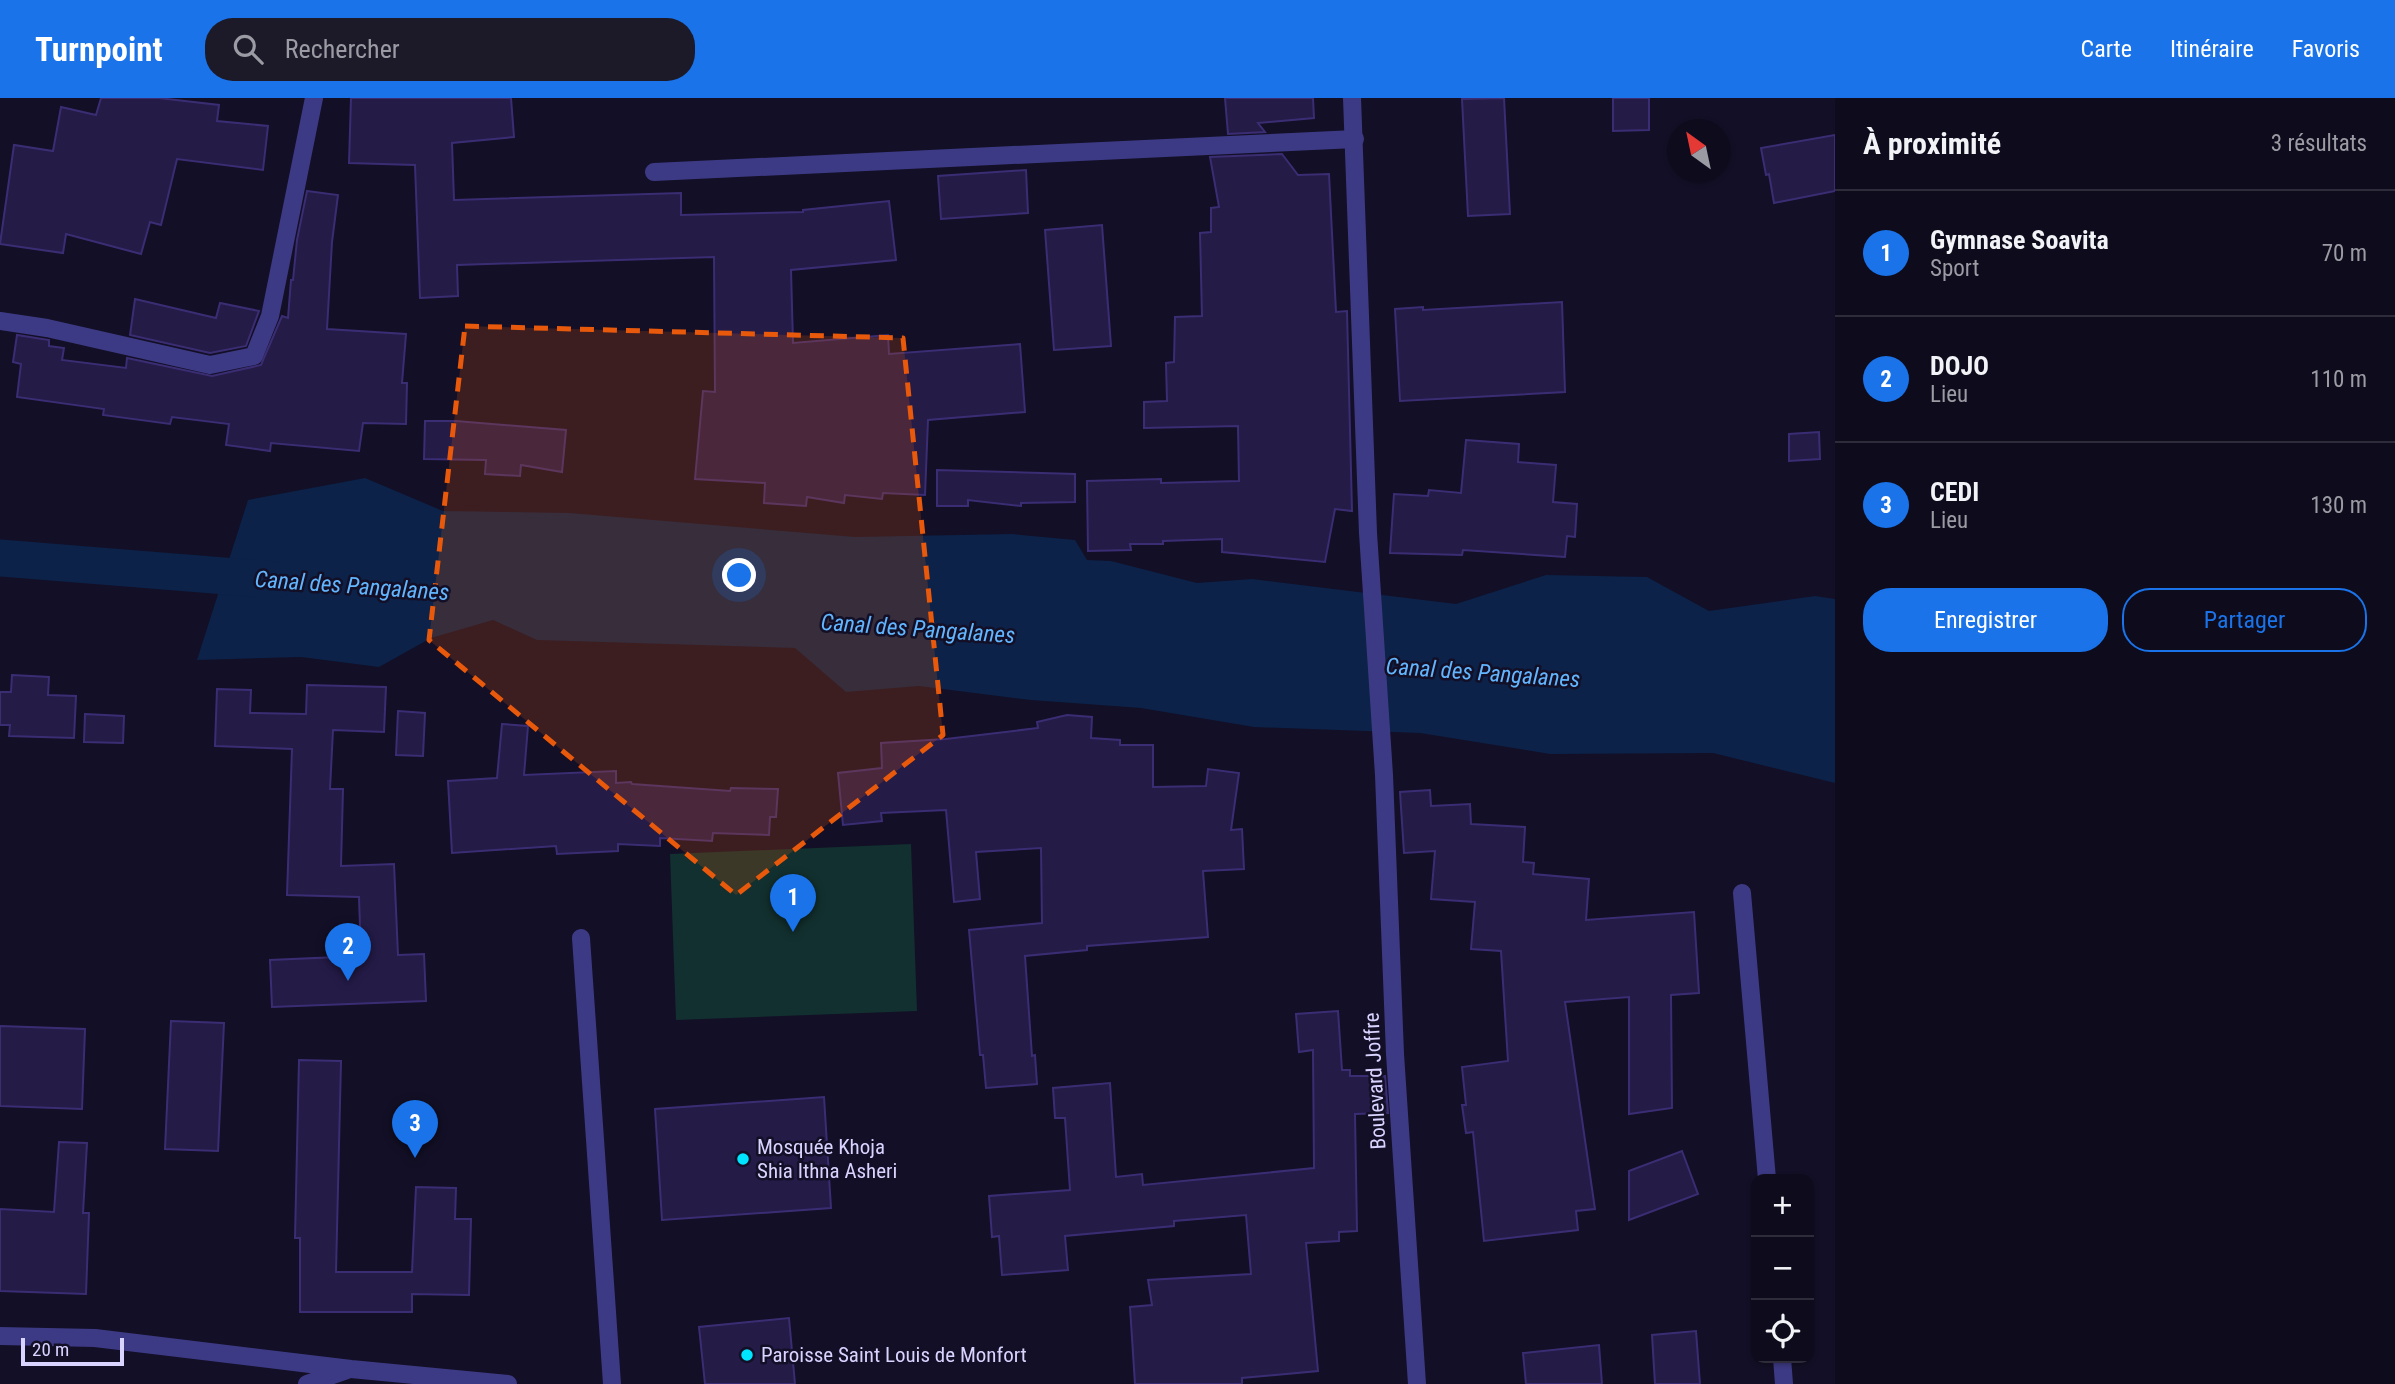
<!DOCTYPE html>
<html lang="fr">
<head>
<meta charset="utf-8">
<style>
	:root { --surface:#0e0b1c; --page:#1c1929; --text:#f1f3f6; --muted:#9b9ba3; --line:#2e2b3b; --accent:#1a73e8 }
	body { margin:0; font-family:"Roboto Condensed",sans-serif; background:var(--page); color:var(--text) }
	.controls { position:absolute; right:21px; bottom:21px; display:grid; overflow:hidden; border-radius:14px; box-shadow:0 2px 5px #0004 }
	.controls button { width:63px; height:63px; display:grid; place-items:center; padding:0; border:0; border-bottom:2px solid var(--line); background:var(--surface); color:var(--text); font:35px sans-serif }
	.compass { position:absolute; left:1667px; top:21px; width:63px; height:63px; border-radius:50%; background:var(--surface); box-shadow:0 2px 5px #0004; rotate:327deg }
	.scale { position:absolute; left:21px; bottom:18px; width:103px; box-sizing:border-box; padding-left:7px; border:4px solid #d9d4ff; border-top:0; font-size:19px; line-height:24px; white-space:nowrap; color:#d9d4ff; -webkit-text-stroke:5px #130f26; paint-order:stroke }
	.you { position:absolute; left:740px; top:478px; width:24px; height:24px; margin:-18px; border:5px solid #fff; border-radius:50%; background:#1a73e8; box-shadow:0 0 0 10px #1a73e833 }
	.badge { display:grid; place-items:center; width:46px; height:46px; border-radius:50%; background:var(--accent); color:#fff; font-size:23px; font-weight:700 }
	.pin { position:absolute; translate:-50% -58px; filter:drop-shadow(0 2px 4px #0008) }
	.pin::after { content:''; position:absolute; top:37px; width:24px; height:21px; background:inherit; clip-path:polygon(0 0,100% 0,50% 100%) }
	.list { margin:0; padding:0; list-style:none }
	h2 { display:flex; justify-content:space-between; align-items:center; height:91px; margin:0; padding:0 28px; font-size:30px }
	h2 small { font-size:23px; font-weight:400; color:var(--muted) }
	.list li { display:grid; grid-template-columns:46px 1fr auto; gap:21px; align-items:center; box-sizing:border-box; height:126px; padding:0 28px; border-top:2px solid var(--line) }
	.list b { display:block; font-size:26px; white-space:nowrap }
	.list p { margin:0; font-size:23px; white-space:nowrap; color:var(--muted) }
	.list em { font-size:23px; font-style:normal; color:var(--muted) }
	.actions { display:flex; gap:14px; padding:21px 28px }
	.actions a { flex:1; padding:16px 0; border:2px solid var(--accent); border-radius:28px; text-align:center; font-size:24px; color:var(--accent) }
	.actions .main { background:var(--accent); color:#fff }
	.icon { flex:none; width:38px; height:38px; fill:none; stroke:currentColor; stroke-width:2; stroke-linecap:round; stroke-linejoin:round }
	.map { position:relative; flex:none; width:1835px; height:1286px; overflow:hidden }
	header { display:flex; align-items:center; gap:42px; box-sizing:border-box; height:98px; padding:0 35px; background:var(--accent); color:#fff }
	header strong { font-size:33px }
	nav { display:flex; gap:38px; margin-inline-start:auto; font-size:24px }
	.search { width:490px; height:63px; background:var(--page); display:flex; align-items:center; gap:18px; box-sizing:border-box; padding:0 24px; border-radius:28px; color:var(--muted); font-size:26px }
	main { display:flex }
	aside { flex:1; background:var(--surface) }
	.map>svg:first-child { display:block }
	.green { fill:#12302f }
	.water { fill:#0c2248 }
	.lines { fill:none; stroke-linecap:round; stroke-linejoin:round }
	.canal { stroke:#0c2248; stroke-width:37 }
	.building { fill:#241b47; stroke:#3b2d73; stroke-width:2 }
	.minor { stroke:#3d3a85; stroke-width:18 }
	.marked { fill:#e8590c; fill-opacity:0.2; stroke:#e8590c; stroke-width:5; stroke-dasharray:14 9; stroke-linejoin:round }
	.poi-dot { fill:#00e5ff; stroke:#130f26; stroke-width:2.5 }
	.labels { text-anchor:middle; dominant-baseline:central; stroke-width:5; stroke-linejoin:round; paint-order:stroke }
	.street-label { font-size:21px; fill:#d9d4ff; stroke:#130f26 }
	.poi-label { font-size:21px; fill:#d9d4ff; stroke:#130f26; text-anchor:start }
	.water-label { font-size:23px; font-style:italic; fill:#62b6ff; stroke:#130f26 }
</style>
</head>
<body>
<header>
<strong>Turnpoint</strong>
<div class="search"><svg class="icon" aria-label="search" viewBox="0 0 24 24"><circle cx="10" cy="10" r="6"/><path d="M15 15l6 6"/></svg>Rechercher</div>
<nav><a>Carte</a><a>Itinéraire</a><a>Favoris</a></nav>
</header>
<main>
<div class="map">
<svg width="1835" height="1286" viewBox="0 0 1835 1286">
	<rect width="100%" height="100%" fill="#130f26"/>
	<!-- green -->
	<path class="green" d="M911,746L917,913L676,922L670,756Z"/>
	<!-- water -->
	<path class="water" d="M365,380L443,413L570,415L855,439L1012,436L1075,442L1087,462L1111,463L1197,485L1252,481L1456,506L1546,477L1647,479L1709,513L1815,498L1835,501V685L1713,655L1550,656L1420,635L1254,629L1141,610L1031,602L919,588L846,594L795,550L537,542L493,522L431,540L379,569L301,559L197,562L248,402Z"/>
	<g class="lines">
		<!-- canal -->
		<path class="canal" d="M0,460L275,482"/>
	</g>
	<!-- building -->
	<g class="building">
		<path d="M101,0H159L219,7L217,23L268,28L263,72L177,61L161,127L150,124L141,156L66,136L63,155L0,146L14,47L53,53L61,9L96,17Z"/>
		<path d="M351,0H511L514,39L452,45L454,102L681,95V117L803,114V112L889,103L896,162L791,172L793,245L888,237L889,256L1020,246L1025,314L928,322L925,397L883,395L882,401L845,397L844,405L807,399L806,408L764,405L765,385L695,381L703,293L715,294L714,159L457,167L458,198L420,200L415,67L349,65Z"/>
		<path d="M1225,0H1313L1314,20L1258,25L1265,34L1228,36Z"/>
		<path d="M1504,0L1510,116L1468,118L1462,1Z"/>
		<path d="M1613,0H1649V32L1613,33Z"/>
		<path d="M1835,37V93L1774,105L1769,76L1766,77L1761,50Z"/>
		<path d="M1282,56L1298,77L1329,76L1336,214L1347,213L1352,413L1335,411L1325,464L1222,454V441L1163,443V446H1130L1131,452L1088,453L1087,383L1161,381V385L1239,383L1238,328L1144,330V304L1167,303L1166,265L1174,264L1175,219L1202,218L1200,135L1211,134V110L1219,109L1210,59Z"/>
		<path d="M1026,72L1028,115L941,121L938,78Z"/>
		<path d="M307,93L338,97L332,144L327,231L406,236L402,285H407L406,326L363,325L359,353L271,345L270,353L226,347L229,326L172,319L170,326L103,317L104,311L17,299L21,266L13,264L17,237L49,242V248L64,250L62,262L126,270L127,260L212,278L261,267L282,218L288,220L291,182H293L297,142Z"/>
		<path d="M1102,127L1111,248L1054,252L1045,132Z"/>
		<path d="M135,201L216,220L220,205L259,213L246,248L210,255L130,237Z"/>
		<path d="M1562,204L1565,294L1400,303L1395,211L1423,209V212Z"/>
		<path d="M425,323H456L566,332L562,374L521,367L520,378L485,376L486,362L424,361Z"/>
		<path d="M1819,334L1820,361L1789,363V336Z"/>
		<path d="M1466,342L1519,346L1518,364L1556,367L1553,404L1577,406L1575,439L1567,438L1565,459L1463,452L1462,457L1390,455L1394,396L1428,398L1429,392L1461,395Z"/>
		<path d="M937,372L1075,376V404L1021,405V408L968,402V408H937Z"/>
		<path d="M12,577L49,579L48,597L76,598L74,640L9,638L10,627H0V594H11Z"/>
		<path d="M307,587L386,589L384,634L333,632L330,691H343L341,768L394,766L398,857L424,856L426,903L272,909L270,862L361,858L359,799L287,797L292,651L215,648L217,591L251,592L250,615L306,616Z"/>
		<path d="M398,613L425,615L423,658L396,657Z"/>
		<path d="M85,616L124,618L123,645L84,644Z"/>
		<path d="M1067,617L1092,619L1091,640L1120,642V647H1153V689L1206,688L1208,671L1239,675L1231,732L1242,731L1244,771L1203,773L1208,839L1087,848V852L1025,858L1032,958L1035,957L1037,986L986,990L983,957H980L969,832L1042,825L1041,750L976,754L980,801L954,804L946,712L881,715L882,723L843,727L838,675L882,670L881,645L946,641L1038,630L1037,624Z"/>
		<path d="M502,626L528,628L524,677L616,673V685L631,684L632,686L730,693L731,690L778,691L776,719H770L769,737L713,735L712,743L660,740V748L618,746V753L557,756L556,748L452,755L448,683L497,680Z"/>
		<path d="M1430,692L1431,708L1470,706L1471,726L1525,729L1523,764L1534,765L1533,776L1589,781L1586,822L1694,814L1699,895L1671,897L1672,1010L1629,1016V899L1565,904L1595,1111L1576,1113L1578,1132L1484,1143L1473,1034L1466,1035L1462,1007H1466L1462,969L1508,963L1501,853L1471,851L1475,804L1431,801L1435,753L1404,755L1400,694Z"/>
		<path d="M1338,913L1342,972H1350V978H1385L1388,1015L1355,1016L1357,1133L1339,1134V1143L1306,1145L1318,1273L1242,1280V1286H1135L1130,1209L1152,1207L1148,1182L1251,1176L1246,1117L1174,1123V1128L1065,1138L1068,1172L1002,1177L999,1138L992,1139L989,1098L1070,1092L1065,1020H1055L1053,990L1110,985L1116,1079L1142,1076L1143,1087L1314,1070L1313,952L1299,954L1296,916Z"/>
		<path d="M171,923L224,925L218,1053L165,1051Z"/>
		<path d="M0,928L85,931L82,1011L0,1008Z"/>
		<path d="M299,962L341,963L336,1174H412L416,1089L456,1090L455,1121H471L469,1197L412,1196V1214H300V1140H295Z"/>
		<path d="M824,999L831,1110L662,1122L655,1011Z"/>
		<path d="M59,1044L87,1045L83,1115H89L86,1196L0,1193V1111L54,1114Z"/>
		<path d="M1682,1053L1698,1096L1629,1122V1073Z"/>
		<path d="M789,1220L795,1286H705L699,1229Z"/>
		<path d="M1696,1233L1700,1286H1655L1652,1237Z"/>
		<path d="M1599,1247L1602,1286H1526L1523,1255Z"/>
	</g>
	<g class="lines">
		<!-- minor -->
		<g class="minor">
			<path d="M1352,0L1368,435L1384,677L1395,956L1417,1286"/>
			<path d="M654,74L1355,41"/>
			<path d="M0,223L47,230L210,267L254,258L270,218L314,0"/>
			<path d="M1742,795L1767,1081"/>
			<path d="M581,840L612,1286"/>
			<path d="M0,1238L95,1240L351,1271L508,1286"/>
			<path d="M1782,1260L1784,1286"/>
			<path d="M307,1286L347,1272"/>
		</g>
	</g>
	<!-- marked area -->
	<path class="marked" d="M465,228L903,240L943,637L736,797L429,542Z"/>
	<!-- markers -->
	<g class="poi-dot">
		<circle cx="743" cy="1061" r="7"/>
		<circle cx="747" cy="1257" r="7"/>
	</g>
	<g class="labels">
		<!-- street labels -->
		<g class="street-label">
			<text transform="translate(1375 983) rotate(-93)">Boulevard Joffre</text>
		</g>
		<!-- poi labels -->
		<g class="poi-label">
			<text x="757" y="1049">Mosquée Khoja<tspan x="757" dy="24">Shia Ithna Asheri</tspan></text>
			<text x="761" y="1257">Paroisse Saint Louis de Monfort</text>
		</g>
		<!-- water labels -->
		<g class="water-label">
			<text transform="translate(352 488) rotate(4)">Canal des Pangalanes</text>
			<text transform="translate(918 531) rotate(4)">Canal des Pangalanes</text>
			<text transform="translate(1483 575) rotate(4)">Canal des Pangalanes</text>
		</g>
	</g>
</svg>
<div class="controls">
<button>+</button>
<button>−</button>
<button><svg class="icon" aria-label="locate" viewBox="0 0 24 24"><circle cx="12" cy="12" r="6"/><path d="M12 2v4M12 18v4M2 12h4M18 12h4"/></svg></button>
</div>
<svg class="compass" viewBox="-18 -18 36 36"><path d="M0-13l5 13h-10z" fill="#e53935"/><path d="M0 13l5-13h-10z" fill="#9b9ba3"/></svg>
<div class="scale">20 m</div>
<div class="you"></div>
<div class="pin badge" style="left:793px;top:834px">1</div>
<div class="pin badge" style="left:348px;top:883px">2</div>
<div class="pin badge" style="left:415px;top:1060px">3</div>
</div>
<aside>
<h2>À proximité<small>3 résultats</small></h2>
<ul class="list">
<li><span class="badge">1</span><div><b>Gymnase Soavita</b><p>Sport</p></div><em>70 m</em></li>
<li><span class="badge">2</span><div><b>DOJO</b><p>Lieu</p></div><em>110 m</em></li>
<li><span class="badge">3</span><div><b>CEDI</b><p>Lieu</p></div><em>130 m</em></li>
</ul>
<div class="actions"><a class="main">Enregistrer</a><a>Partager</a></div>
</aside>
</main>
</body>
</html>
